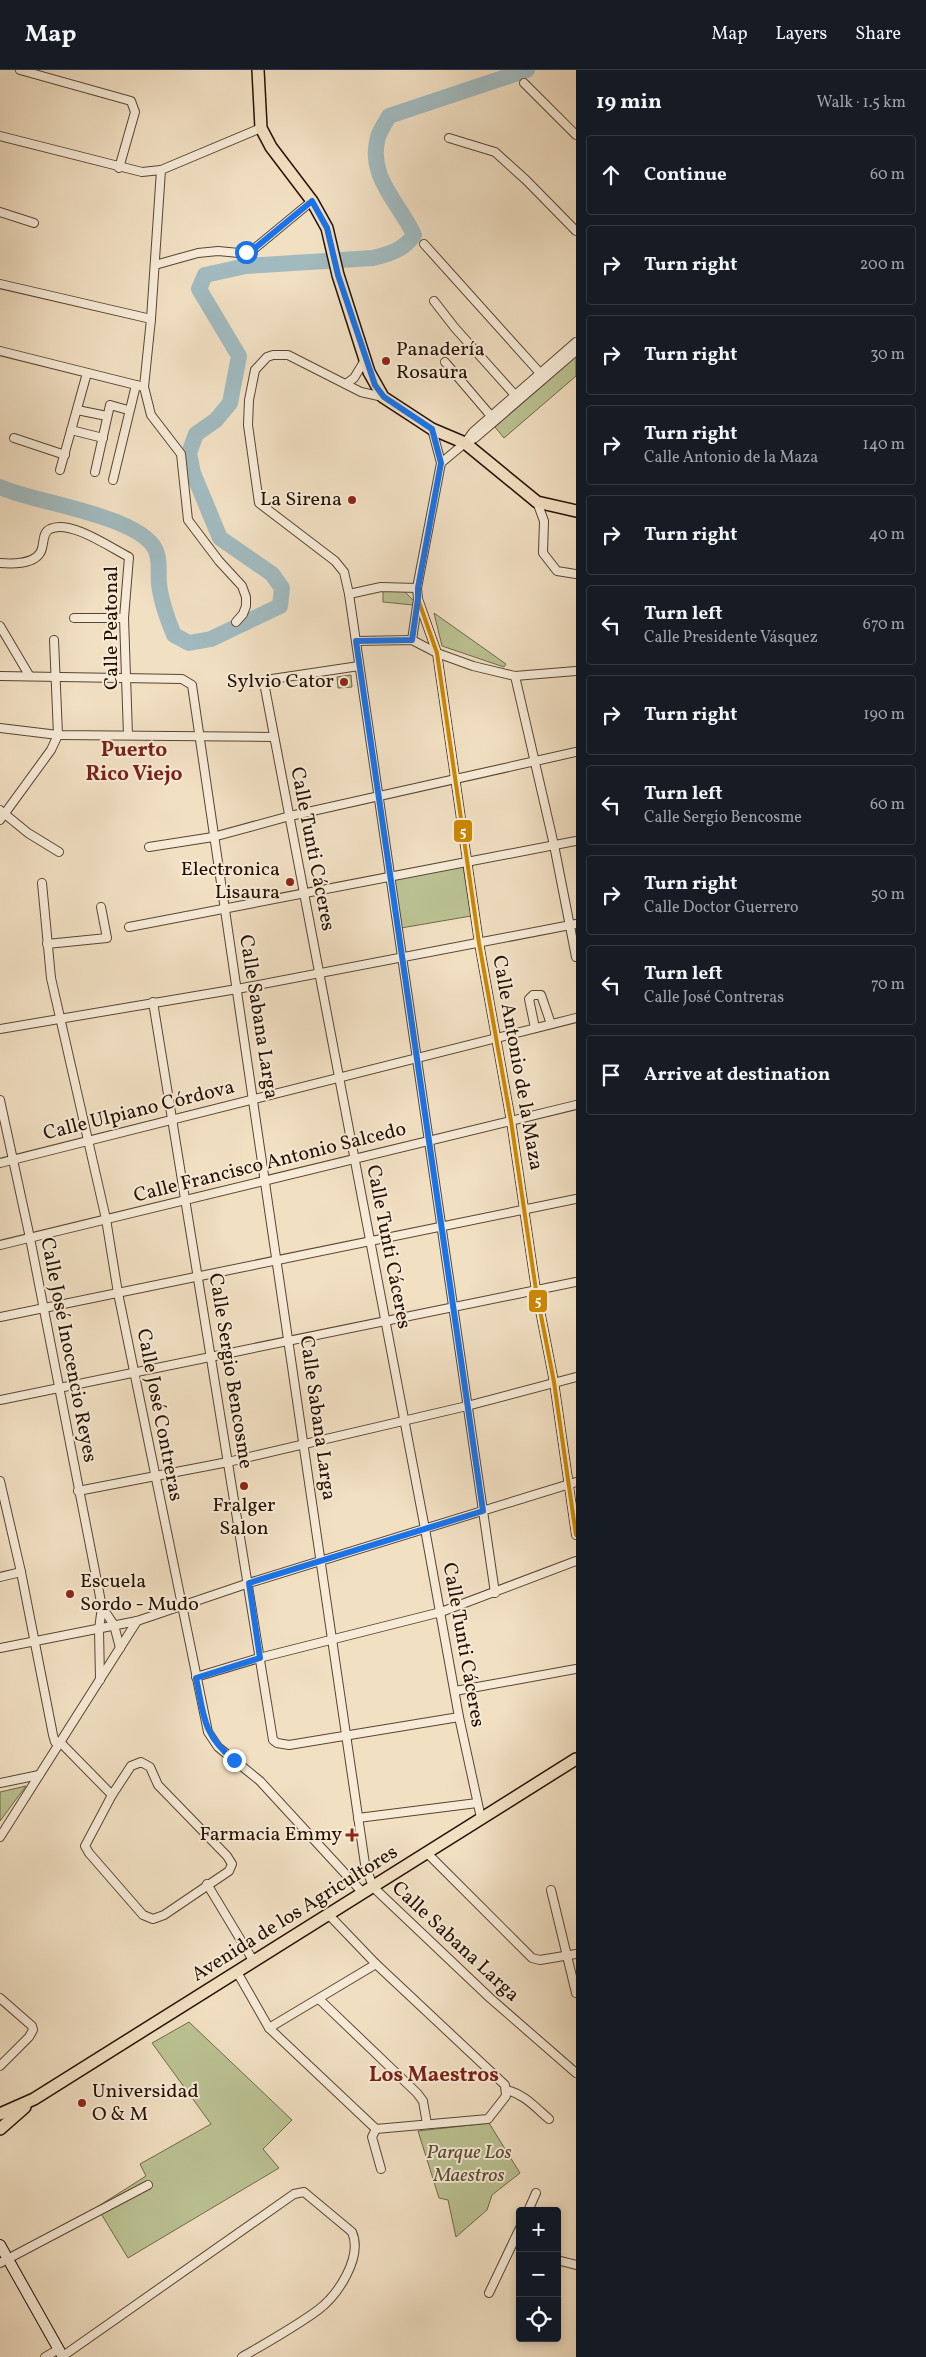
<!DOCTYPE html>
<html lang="en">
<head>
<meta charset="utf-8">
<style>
	:root { --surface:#171b24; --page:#242831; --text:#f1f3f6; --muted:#9ea1a6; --line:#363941 }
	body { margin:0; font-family:Vollkorn,serif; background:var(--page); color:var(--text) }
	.controls { position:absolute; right:15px; bottom:15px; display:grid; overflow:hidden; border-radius:5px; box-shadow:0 2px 8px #0003 }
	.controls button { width:45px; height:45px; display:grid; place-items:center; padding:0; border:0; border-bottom:1px solid var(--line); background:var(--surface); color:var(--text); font:25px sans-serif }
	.stop { position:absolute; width:15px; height:15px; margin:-11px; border:4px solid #1a73e8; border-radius:50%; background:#fff }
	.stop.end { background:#1a73e8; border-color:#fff; box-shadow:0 1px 5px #0008 }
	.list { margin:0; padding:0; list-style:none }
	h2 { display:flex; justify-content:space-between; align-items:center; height:65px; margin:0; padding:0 20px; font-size:21px }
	h2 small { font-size:16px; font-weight:400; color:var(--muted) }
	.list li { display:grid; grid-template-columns:32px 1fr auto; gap:15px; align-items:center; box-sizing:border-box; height:80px; margin:0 10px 10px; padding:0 10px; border:1px solid var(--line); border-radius:5px }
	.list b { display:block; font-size:19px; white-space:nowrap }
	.list p { margin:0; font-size:16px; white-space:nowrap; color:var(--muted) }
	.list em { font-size:16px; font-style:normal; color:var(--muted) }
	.icon { flex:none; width:28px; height:28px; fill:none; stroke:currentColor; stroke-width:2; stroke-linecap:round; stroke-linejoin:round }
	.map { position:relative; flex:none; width:576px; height:2287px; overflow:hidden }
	header { display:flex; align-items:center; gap:30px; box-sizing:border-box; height:70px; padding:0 25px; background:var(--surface); border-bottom:1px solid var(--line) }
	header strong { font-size:24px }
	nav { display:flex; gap:28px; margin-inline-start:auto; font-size:18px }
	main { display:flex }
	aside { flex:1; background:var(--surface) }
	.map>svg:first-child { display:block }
	.green { fill:#bbc293; stroke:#706a4a }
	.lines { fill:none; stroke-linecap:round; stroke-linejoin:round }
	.river { stroke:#a1babf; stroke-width:16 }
	.street-casing { stroke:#584532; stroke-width:10 }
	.secondary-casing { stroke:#251102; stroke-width:12 }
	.primary-casing { stroke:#251102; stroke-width:14 }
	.street { stroke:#f7ebd8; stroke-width:8 }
	.secondary { stroke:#f7ebd8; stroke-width:10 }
	.primary { stroke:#f2e0c3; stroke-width:11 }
	.bus-1-casing { stroke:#f7ebd8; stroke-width:8 }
	.bus-1 { stroke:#cd8800; stroke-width:4 }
	.route { stroke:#1a73e8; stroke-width:6 }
	.poi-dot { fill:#8f2418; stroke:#f7ebd8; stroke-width:2 }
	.labels { text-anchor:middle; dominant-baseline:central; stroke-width:4; stroke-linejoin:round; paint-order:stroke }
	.poi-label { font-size:20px; fill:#251102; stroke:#f7ebd8; text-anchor:end }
	.street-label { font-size:20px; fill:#251102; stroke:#f7ebd8 }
	.park-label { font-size:20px; font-style:italic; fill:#5a4f35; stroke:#f7ebd8 }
	.neighbourhood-label { font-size:21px; font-weight:bold; fill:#7a1f14; stroke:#f7ebd8 }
	.line-badge { stroke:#f7ebd8; stroke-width:2 }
	.badge-label { font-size:14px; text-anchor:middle; font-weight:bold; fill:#fff }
</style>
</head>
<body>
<header>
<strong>Map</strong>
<nav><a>Map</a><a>Layers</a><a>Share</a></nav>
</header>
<main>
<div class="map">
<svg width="576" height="2287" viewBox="0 0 576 2287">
	<rect width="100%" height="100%" fill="#f2e0c3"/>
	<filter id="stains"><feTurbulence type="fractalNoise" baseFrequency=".004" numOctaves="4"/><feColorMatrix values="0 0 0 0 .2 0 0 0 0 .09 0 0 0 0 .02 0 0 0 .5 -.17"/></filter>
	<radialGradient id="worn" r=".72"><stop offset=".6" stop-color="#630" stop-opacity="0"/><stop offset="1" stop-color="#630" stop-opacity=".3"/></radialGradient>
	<!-- green -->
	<g class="green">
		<path d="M576,285V306L504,368L495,357Z"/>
		<path d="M383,518L403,520L414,531L413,535L383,532Z"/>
		<path d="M434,543L506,594L504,597L442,576Z"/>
		<path d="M351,605L352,617L338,618L337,607Z"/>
		<path d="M463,796L471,846L401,858L393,809Z"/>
		<path d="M26,1716L0,1751V1722Z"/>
		<path d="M189,1952L292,2050L263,2079L279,2098L128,2188L97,2137L146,2106L140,2094L211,2054L152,1973Z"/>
		<path d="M489,2053L520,2103L492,2125L487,2140L456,2167L448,2130L439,2128L418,2061Z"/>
	</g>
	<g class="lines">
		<!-- river -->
		<path class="river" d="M0,417C33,433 148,446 157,484C160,493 158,504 159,514C161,532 167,548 174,565L189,573L211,569L280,536L282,518L272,504L220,468L193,403L189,383L196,364L216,350L230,333L239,286L199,219L205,205L246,196L373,188C389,184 404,180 414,165C399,132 367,107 378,67C380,60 386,52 389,46L527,0"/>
		<defs>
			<g id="street">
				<path d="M20,0L131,31L135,42L119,98"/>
				<path d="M524,13L576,65"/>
				<path d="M0,66L142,102L161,100L261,58"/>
				<path d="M449,68L495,82L526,110L576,161"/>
				<path d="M161,100L151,249L144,317L151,345L181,384L188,450L219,491L242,516L246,527V536L243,544L236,552"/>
				<path d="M0,142L34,153"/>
				<path d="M424,174L540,303"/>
				<path d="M155,195L198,183L218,181L239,183L254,179L312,131"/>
				<path d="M0,214L151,249"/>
				<path d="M434,231L455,258L515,325"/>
				<path d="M0,281L144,317"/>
				<path d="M445,292L491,346"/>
				<path d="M346,314L354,308L365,290"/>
				<path d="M383,327L361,322L288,285H273L267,287L255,300L249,330L248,355L259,433L335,491L344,502L349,524L495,1523"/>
				<path d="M77,340L107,346"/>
				<path d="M432,359L441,393"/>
				<path d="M71,360L103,368"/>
				<path d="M14,368L65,385"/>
				<path d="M467,372L475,368L576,281"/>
				<path d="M60,400L87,303"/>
				<path d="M95,402L110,335L128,340"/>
				<path d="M113,410L136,315"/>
				<path d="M537,432L544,451L543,483L557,501L576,504"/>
				<path d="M0,493C12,494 33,494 40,483C45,476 41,463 50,459C70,449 111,478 129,487L124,548L128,665"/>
				<path d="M349,524L381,517L417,518"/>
				<path d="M418,529L437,583L479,873L511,1051L536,1220L554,1312L576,1465"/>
				<path d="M74,548H124"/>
				<path d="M0,556L29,605"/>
				<path d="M412,570L418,529L417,518L441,393L465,373L473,362L576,272"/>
				<path d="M356,571L412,570L437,583L473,596L515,606L576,601"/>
				<path d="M359,596L272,609L267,612L265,618L425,1459L459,1647L481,1748"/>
				<path d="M0,606L182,609L192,615L365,1794L373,1817L490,1928L576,2003"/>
				<path d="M515,606L554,775L576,887"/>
				<path d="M0,658L58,665L273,667"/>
				<path d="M0,740L28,763L59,782"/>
				<path d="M0,750L51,680L58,665L54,570"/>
				<path d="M149,777L213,767L290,746L576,682"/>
				<path d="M42,813L51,908L106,1149L118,1223L208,1662L218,1677L260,1711L363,1823"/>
				<path d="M129,857L576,771"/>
				<path d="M47,874L107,868L101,837"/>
				<path d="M153,932L273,1670L277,1673L289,1675L459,1647"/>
				<path d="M535,958L529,929L533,925H541L551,954"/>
				<path d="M0,959L237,919L576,854"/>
				<path d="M0,1030L30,1168L102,1537L99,1559L100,1610"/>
				<path d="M0,1093L576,948"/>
				<path d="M0,1175L576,1035"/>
				<path d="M0,1247L576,1129"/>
				<path d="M0,1330L576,1212"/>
				<path d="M0,1411L21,1502L53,1665L55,1672L61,1673L112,1725"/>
				<path d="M78,1421L228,1392L467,1336L576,1307"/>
				<path d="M0,1507L21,1502"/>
				<path d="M102,1537L114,1555L120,1578"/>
				<path d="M0,1578L137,1551L249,1513L576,1412"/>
				<path d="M196,1607L259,1588L441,1542L576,1491"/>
				<path d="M455,1621L576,1599"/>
				<path d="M141,1692L150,1697L158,1715L227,1786L232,1794L229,1801L164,1845L153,1849L143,1845L89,1783L85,1776L112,1725L131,1696Z"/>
				<path d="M0,1713L39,1705"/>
				<path d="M358,1748L477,1733"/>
				<path d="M0,1767L137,1551"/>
				<path d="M427,1783L532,1888L540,1890L576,1884"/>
				<path d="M207,1814L254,1892"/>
				<path d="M551,1820L576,1923"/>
				<path d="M237,1902L269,1958L376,2059L488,2049L506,2026L505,2015L376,1894L328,1844"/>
				<path d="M0,1928L32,1956L33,1960L29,1967L0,1996"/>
				<path d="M320,1930L417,2023L423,2031L427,2054"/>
				<path d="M269,1958L376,1894"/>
				<path d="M507,2020C524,2024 536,2038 549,2049"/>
				<path d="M376,2059L372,2067L381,2099"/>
				<path d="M528,2141L536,2123"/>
				<path d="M557,2190L576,2195"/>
				<path d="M0,2193L148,2115"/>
				<path d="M489,2223L520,2158"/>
				<path d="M63,2286L294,2124L304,2122L352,2162C363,2187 338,2225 318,2240C295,2257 268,2272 242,2287"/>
				<path d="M45,2287L59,2279"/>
			</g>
			<path id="secondary" d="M0,2175L63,2287"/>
			<g id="primary">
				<path d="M258,0L261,58L271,77L312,131L327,158L338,205L369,302L383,327L432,359L465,373L537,432L576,441"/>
				<path d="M0,2044L34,2029L576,1689"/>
				<path d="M0,2059L25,2037"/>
			</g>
		</defs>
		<!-- street casing -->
		<use href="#street" class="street-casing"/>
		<!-- secondary casing -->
		<use href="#secondary" class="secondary-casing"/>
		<!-- primary casing -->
		<use href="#primary" class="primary-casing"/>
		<!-- street -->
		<use href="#street" class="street"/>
		<!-- secondary -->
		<use href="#secondary" class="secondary"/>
		<!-- primary -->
		<use href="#primary" class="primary"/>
		<defs>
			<path id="bus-1" d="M418,529L437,583L479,873L511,1051L536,1220L554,1312L576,1465"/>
		</defs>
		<!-- bus-1 casing -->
		<use href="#bus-1" class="bus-1-casing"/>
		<!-- bus-1 -->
		<use href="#bus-1" class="bus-1"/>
	</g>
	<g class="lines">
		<!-- route -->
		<path class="route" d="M234,1690C202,1664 204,1645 196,1608L260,1588L249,1513L483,1441L356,571L412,570L418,529V518L441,393L432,359L384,327L375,315L338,205L327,158L312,131L254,179L246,182"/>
	</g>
	<!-- markers -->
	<g class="poi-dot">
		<circle cx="386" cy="291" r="5"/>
		<circle cx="352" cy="430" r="5"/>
		<circle cx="344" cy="612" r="5"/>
		<circle cx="290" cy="812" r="5"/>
		<circle cx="244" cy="1416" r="5"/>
		<circle cx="70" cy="1524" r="5"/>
		<path d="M349.5 1757.5h5v5h5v5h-5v5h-5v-5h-5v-5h5z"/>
		<circle cx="82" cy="2033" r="5"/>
	</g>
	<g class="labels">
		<!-- poi labels -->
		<g class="poi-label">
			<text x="396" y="280" text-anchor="start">Panadería<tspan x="396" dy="23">Rosaura</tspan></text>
			<text x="342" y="430">La Sirena</text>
			<text x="334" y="612">Sylvio Cator</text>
			<text x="280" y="800">Electronica<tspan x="280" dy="23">Lisaura</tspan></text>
			<text x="244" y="1436" text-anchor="middle">Fralger<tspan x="244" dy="23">Salon</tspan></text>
			<text x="80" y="1512" text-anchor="start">Escuela<tspan x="80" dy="23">Sordo - Mudo</tspan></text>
			<text x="342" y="1765">Farmacia Emmy</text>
			<text x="92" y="2022" text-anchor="start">Universidad<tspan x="92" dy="23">O &amp; M</tspan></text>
		</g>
		<!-- street labels -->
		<g class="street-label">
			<text transform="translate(112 558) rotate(-90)">Calle Peatonal</text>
			<text transform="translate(312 779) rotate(79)">Calle Tunti Cáceres</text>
			<text transform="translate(258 947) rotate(81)">Calle Sabana Larga</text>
			<text transform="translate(517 993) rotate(80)">Calle Antonio de la Maza</text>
			<text transform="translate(139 1041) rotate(-14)">Calle Ulpiano Córdova</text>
			<text transform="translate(270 1093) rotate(-14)">Calle Francisco Antonio Salcedo</text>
			<text transform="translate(388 1177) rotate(79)">Calle Tunti Cáceres</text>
			<text transform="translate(68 1280) rotate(79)">Calle José Inocencio Reyes</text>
			<text transform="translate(230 1301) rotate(81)">Calle Sergio Bencosme</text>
			<text transform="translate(159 1345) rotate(79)">Calle José Contreras</text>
			<text transform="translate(317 1348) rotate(82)">Calle Sabana Larga</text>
			<text transform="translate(463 1575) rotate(80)">Calle Tunti Cáceres</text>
			<text transform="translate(295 1844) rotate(-32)">Avenida de los Agricultores</text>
			<text transform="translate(455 1872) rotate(43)">Calle Sabana Larga</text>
		</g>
		<!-- park labels -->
		<g class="park-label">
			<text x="469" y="2083">Parque Los<tspan x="469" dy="23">Maestros</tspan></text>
		</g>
		<!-- neighbourhood labels -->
		<g class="neighbourhood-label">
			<text x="134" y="680">Puerto<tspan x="134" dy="24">Rico Viejo</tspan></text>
			<text x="434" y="2005">Los Maestros</text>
		</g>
	</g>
	<g class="line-badge">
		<rect x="453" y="749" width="20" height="24" rx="5" fill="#cd8800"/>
		<rect x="528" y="1219" width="20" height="24" rx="5" fill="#cd8800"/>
	</g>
	<g class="badge-label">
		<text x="463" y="766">5</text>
		<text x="538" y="1235">5</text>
	</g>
	<rect width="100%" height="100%" filter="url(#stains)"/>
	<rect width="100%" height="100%" fill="url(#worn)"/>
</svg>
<div class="controls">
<button>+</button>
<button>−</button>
<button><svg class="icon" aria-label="locate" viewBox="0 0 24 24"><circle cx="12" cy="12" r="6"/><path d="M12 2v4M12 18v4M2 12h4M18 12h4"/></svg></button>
</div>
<div class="stop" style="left:246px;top:182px"></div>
<div class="stop end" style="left:234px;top:1690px"></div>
</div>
<aside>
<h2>19 min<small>Walk · 1.5 km</small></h2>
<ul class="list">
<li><svg class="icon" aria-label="ahead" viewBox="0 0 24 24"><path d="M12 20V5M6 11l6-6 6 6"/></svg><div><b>Continue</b></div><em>60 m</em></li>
<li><svg class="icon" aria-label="right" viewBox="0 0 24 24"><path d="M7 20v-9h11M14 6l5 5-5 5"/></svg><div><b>Turn right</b></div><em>200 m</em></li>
<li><svg class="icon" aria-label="right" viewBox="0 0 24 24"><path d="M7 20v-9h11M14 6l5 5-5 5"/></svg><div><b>Turn right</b></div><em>30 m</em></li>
<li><svg class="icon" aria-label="right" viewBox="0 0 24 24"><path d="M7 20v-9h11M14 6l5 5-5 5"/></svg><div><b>Turn right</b><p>Calle Antonio de la Maza</p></div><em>140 m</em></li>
<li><svg class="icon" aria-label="right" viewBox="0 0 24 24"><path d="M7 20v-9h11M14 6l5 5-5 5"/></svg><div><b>Turn right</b></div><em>40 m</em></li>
<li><svg class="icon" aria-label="left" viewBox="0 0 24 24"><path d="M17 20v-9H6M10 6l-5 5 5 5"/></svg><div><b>Turn left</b><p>Calle Presidente Vásquez</p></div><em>670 m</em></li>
<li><svg class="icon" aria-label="right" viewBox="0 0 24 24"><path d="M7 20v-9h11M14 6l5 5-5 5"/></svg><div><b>Turn right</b></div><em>190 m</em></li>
<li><svg class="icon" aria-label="left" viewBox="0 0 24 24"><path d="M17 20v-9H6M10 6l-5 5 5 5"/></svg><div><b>Turn left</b><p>Calle Sergio Bencosme</p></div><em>60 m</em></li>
<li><svg class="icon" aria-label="right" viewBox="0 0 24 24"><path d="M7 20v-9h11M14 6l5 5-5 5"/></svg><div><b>Turn right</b><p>Calle Doctor Guerrero</p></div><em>50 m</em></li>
<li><svg class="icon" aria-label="left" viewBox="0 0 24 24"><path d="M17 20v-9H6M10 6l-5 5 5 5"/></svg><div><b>Turn left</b><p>Calle José Contreras</p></div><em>70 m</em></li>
<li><svg class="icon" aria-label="arrive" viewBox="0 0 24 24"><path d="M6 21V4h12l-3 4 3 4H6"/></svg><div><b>Arrive at destination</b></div></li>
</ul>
</aside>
</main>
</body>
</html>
